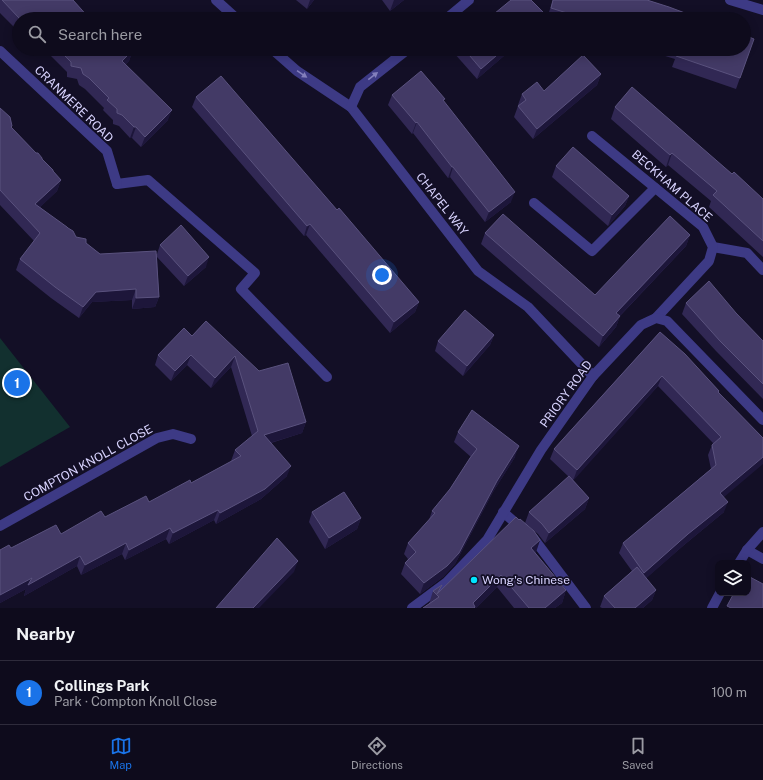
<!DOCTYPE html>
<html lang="en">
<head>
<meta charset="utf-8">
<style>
	:root { --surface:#0e0b1c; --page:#171425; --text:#f1f3f6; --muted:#9b9ba3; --line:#2e2b3b; --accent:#1a73e8 }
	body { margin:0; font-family:"Public Sans",sans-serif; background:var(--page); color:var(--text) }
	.controls { position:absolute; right:12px; bottom:12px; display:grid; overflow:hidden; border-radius:8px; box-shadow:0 2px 10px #0003 }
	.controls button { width:36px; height:36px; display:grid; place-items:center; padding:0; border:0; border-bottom:1px solid var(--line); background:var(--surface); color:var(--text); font:20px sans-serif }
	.you { position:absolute; left:382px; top:275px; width:14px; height:14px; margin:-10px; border:3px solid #fff; border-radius:50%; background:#1a73e8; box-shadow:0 0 0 6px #1a73e833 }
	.badge { display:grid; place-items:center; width:26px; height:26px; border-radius:50%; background:var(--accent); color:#fff; font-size:13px; font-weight:700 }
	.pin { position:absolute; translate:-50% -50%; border:2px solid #fff; box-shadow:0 1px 4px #0006 }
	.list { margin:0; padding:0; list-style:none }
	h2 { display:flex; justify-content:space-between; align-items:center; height:52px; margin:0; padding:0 16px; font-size:17px }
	h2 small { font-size:13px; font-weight:400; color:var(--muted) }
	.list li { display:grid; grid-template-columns:26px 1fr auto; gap:12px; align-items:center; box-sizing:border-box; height:64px; padding:0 16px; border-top:1px solid var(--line) }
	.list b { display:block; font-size:15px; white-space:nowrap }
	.list p { margin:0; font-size:13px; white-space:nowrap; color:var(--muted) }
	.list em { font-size:13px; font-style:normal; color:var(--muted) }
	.icon { flex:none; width:22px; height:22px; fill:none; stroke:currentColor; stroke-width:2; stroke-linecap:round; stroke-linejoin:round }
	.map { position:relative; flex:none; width:763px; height:608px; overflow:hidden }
	.search { position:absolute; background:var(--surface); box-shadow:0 2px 10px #0003; left:12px; right:12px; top:12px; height:44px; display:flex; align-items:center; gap:10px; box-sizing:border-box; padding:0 14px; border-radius:22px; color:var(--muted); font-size:15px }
	.sheet { height:116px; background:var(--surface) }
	nav { display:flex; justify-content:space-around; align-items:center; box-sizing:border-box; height:56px; border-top:1px solid var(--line); background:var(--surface); font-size:11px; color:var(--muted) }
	nav a { display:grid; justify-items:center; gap:2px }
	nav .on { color:var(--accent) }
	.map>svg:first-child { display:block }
	.green { fill:#12302f }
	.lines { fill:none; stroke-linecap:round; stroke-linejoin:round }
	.lane { stroke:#3d3a85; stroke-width:10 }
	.street { stroke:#3d3a85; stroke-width:10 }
	.wall { fill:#312854 }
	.shaded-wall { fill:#1d163a }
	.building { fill:#433a66; stroke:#5a527e }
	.oneway { fill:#837fbc }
	.poi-dot { fill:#00e5ff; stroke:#130f26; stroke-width:1.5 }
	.labels { text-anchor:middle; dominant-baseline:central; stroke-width:3.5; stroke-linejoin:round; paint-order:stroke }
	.street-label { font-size:12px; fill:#d9d4ff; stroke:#130f26 }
	.poi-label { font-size:12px; fill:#d9d4ff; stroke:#130f26; text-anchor:start }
</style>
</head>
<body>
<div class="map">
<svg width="763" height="608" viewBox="0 0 763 608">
	<rect width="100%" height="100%" fill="#130f26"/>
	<!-- green -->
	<path class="green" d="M0,338L70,427L0,467Z"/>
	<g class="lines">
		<!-- lane -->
		<g class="lane">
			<path d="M117,184L148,180L255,273L241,289L327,377"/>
			<path d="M534,203L592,251L655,188"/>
			<path d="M713,247L747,253L763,270"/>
		</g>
		<!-- street -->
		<g class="street">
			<path d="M216,0L237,19"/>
			<path d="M730,0L763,10"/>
			<path d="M446,19L469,0"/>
			<path d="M272,49L297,71L351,107L478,271L528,307L593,376"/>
			<path d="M0,51L107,151L117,184"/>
			<path d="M351,107L360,87L408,49"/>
			<path d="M592,136L703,227L713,247L709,261L656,318"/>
			<path d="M503,512L534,539L586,608"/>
			<path d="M0,526L157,438L173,434L191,439"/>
			<path d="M747,550L763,559"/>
			<path d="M739,563L747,550L763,532"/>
			<path d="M412,608L447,582L487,540L541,450L593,376L641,325L656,318L667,321L763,420"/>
			<path d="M712,608L720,593"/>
		</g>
	</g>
	<!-- wall -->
	<g class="wall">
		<path d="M0,0H73L19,19V34L15,32V28L0,13Z"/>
		<path d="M296,0H314L307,9Z"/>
		<path d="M382,0H404L390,11Z"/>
		<path d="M553,0H647L701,19H549L547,18Z"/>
		<path d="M754,39L736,89L672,67L675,59L642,49H744Z"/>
		<path d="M34,49H132L133,50L129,61L125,65L168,120L141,147L132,138H130L119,126L113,124V120L103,110L104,108L85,89L79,85L77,79L67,77V72L45,50L40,55Z"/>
		<path d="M456,49H512L477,79L454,53Z"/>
		<path d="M601,74L597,85L533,139L514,117L518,106V105L522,94L544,91Z"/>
		<path d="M392,95L444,102L511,202L485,222L450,177L448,178L413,133L412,134L388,105Z"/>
		<path d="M196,97L337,210L419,302L415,312L390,333L306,235L304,236L192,107Z"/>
		<path d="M615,107L732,174L763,199V257L709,207L711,201L668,165L666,167L611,119Z"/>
		<path d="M0,108L12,126L11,127L61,180L57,191L40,207L76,237L86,243L100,254H157L160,245L206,267L184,286L157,257L159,297L155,307L132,309V300L92,302L79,318L51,298L16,270L20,259L34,241L0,205Z"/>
		<path d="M556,166L629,196L625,206L608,226L552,177Z"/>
		<path d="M485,233L595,295L690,235L686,246L620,316L616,327L599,347L481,244Z"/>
		<path d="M686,303L763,341V399L716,351L682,314Z"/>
		<path d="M206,321L306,422L302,433L271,443L287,476L261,499L216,524L214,520L169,544L166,539L125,560L122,554L81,575L77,566L24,596L26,589L0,603L11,548L61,534L149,502L191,483L232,461H231L235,450L252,436L231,367L211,388L187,365L171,381L155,365L158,355L192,336Z"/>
		<path d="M660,332L719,391L724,497V512L684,545L646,578L656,590L652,600L643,608H602L600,607L604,596L632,571L619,553L623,543L711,469L708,455L712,445L713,443L658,386L573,480L589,498L585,509L545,543L538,534L525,523L529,512L569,477L550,459L554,449Z"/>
		<path d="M494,335L490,345L463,376L435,351L438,341Z"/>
		<path d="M458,432L515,457L493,492L455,564L443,577L420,594L401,574L405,563L408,559L404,554L408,543L429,520L432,511L450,489L471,457L454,442Z"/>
		<path d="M312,512L361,518L357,529L325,549L309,522Z"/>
		<path d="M540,540L536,552L535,553L566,590L562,603L555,608H514L497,587L476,608H423L429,604L433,591L440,592Z"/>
	</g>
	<!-- shaded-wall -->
	<g class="shaded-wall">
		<path d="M310,0H314L307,9Z"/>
		<path d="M394,0H404L390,11Z"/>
		<path d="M42,49H45V50L40,55Z"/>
		<path d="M504,49H512L477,79L481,69Z"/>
		<path d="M133,50L129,61L118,72L122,61Z"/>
		<path d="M601,74L597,85L533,139L537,129Z"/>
		<path d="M172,110L168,120L141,147L145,137Z"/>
		<path d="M417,122L413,133L412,134L416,123Z"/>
		<path d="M134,127H136L132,138H130Z"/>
		<path d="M672,153L668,165L666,167L670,155Z"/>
		<path d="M452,167H453L450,177L448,178Z"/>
		<path d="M61,180L57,191L32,215L35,204Z"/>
		<path d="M515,192L511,202L485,222L489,212Z"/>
		<path d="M629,196L625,206L608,226L612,215Z"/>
		<path d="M310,224L306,235L304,236L307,226Z"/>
		<path d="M690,235L686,246L612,324L616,313Z"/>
		<path d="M209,257L206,267L184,286L188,276Z"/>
		<path d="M136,289L132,300L92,302L79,318L83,307L96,292Z"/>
		<path d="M159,297L155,307L132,309L136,298Z"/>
		<path d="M419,302L415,312L390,333L394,322Z"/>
		<path d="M620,316L616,327L599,347L603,336Z"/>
		<path d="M494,335L490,345L463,376L467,366Z"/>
		<path d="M191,355L187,365L171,381L175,371Z"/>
		<path d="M235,356L231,367L211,388L215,378Z"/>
		<path d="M662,376L658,386L573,481L577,470Z"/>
		<path d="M306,422L302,433L260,446L264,435Z"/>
		<path d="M519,446L515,457L493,492L455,564L443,577L420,594L424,583L497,481Z"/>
		<path d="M763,457V464L717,503L720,493Z"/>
		<path d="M291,466L287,476L261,499L216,524L220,513Z"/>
		<path d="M589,498L585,509L545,543L549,533Z"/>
		<path d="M728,502L724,512L684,545L641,583L644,573L688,534Z"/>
		<path d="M218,510L214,520L169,544L173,533Z"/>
		<path d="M361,518L357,529L325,549L329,538Z"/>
		<path d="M170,528L166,539L125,560L129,550Z"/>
		<path d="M540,540L536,552L526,560L531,548Z"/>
		<path d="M126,543L122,554L81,575L85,565Z"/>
		<path d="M80,556L77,566L24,596L26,589L0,603V595L32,578Z"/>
		<path d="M298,561L294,572L259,608H253Z"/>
		<path d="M501,575L497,587L476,608H471L473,603Z"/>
		<path d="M566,590L562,603L555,608H545Z"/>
		<path d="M656,590L652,600L643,608H635Z"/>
	</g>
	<!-- building -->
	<g class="building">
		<path d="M2,0H73L90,19H19V22V18Z"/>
		<path d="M511,0H531L546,15L542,19H485L488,17L489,18Z"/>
		<path d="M553,0H647L669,7L701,19H586L551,8Z"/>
		<path d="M98,16L101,19H95Z"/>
		<path d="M744,35L754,39L740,78L676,56L679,49H744Z"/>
		<path d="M58,49H132L133,50L122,61L172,110L145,137L136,127H134L122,115L117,113V109L107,100L109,98L89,78L83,74L81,68L71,66V62Z"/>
		<path d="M464,49H504L481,69Z"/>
		<path d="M583,55L601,74L537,129L518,106L526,100L522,94L537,82L544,91Z"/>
		<path d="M421,71L445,99L443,100L515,192L489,212L453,167H452L417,122L416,123L392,95Z"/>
		<path d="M221,76L337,210L339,208L345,215L419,302L394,322L310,224L307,226L196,97Z"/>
		<path d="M632,87L732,174L734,172L763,199V241L713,195L717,191L672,153L670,155L615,107Z"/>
		<path d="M0,108L10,117L12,126L11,127L36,153H38L42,158V159L53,170V171L61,180L35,204L67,227L68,228L73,231L76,237L86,239V243L100,254L156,251L159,297L136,298V289L96,292L83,307L55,287L20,259L40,233L0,190Z"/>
		<path d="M573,147L629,196L612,215L556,166Z"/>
		<path d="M503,214L595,295L670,216L690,235L616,313L620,316L603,336L485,233Z"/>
		<path d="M181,225L209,257L188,276L160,245Z"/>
		<path d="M709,281L736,313L763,341V384L720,341L686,303Z"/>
		<path d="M465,310L494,335L467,366L438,341Z"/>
		<path d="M206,321L259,371L288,363L306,422L264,435L291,466L265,489L220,513L218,510L173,533L170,528L129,550L126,543L85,565L80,556L28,585L32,578L0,595V550L9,545L11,548L56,525L61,534L101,511L105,517L146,496L149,502L190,480L191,483L241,456L235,450L258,431L235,356L215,378L191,355L175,371L158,355L184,328L192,336Z"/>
		<path d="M660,332L685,354L719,391L718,392L763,438V457L720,493L728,502L688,534L644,573L623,543L716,465L712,445L721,437L662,376L577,470L554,449Z"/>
		<path d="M472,410L519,446L497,481L459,553L447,566L424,583L405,563L416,552L408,543L435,513L432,511L450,489L470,458L477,449L458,432Z"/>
		<path d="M569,476L589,498L549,533L542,524L529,512Z"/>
		<path d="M344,492L361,518L329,538L312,512Z"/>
		<path d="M516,517L519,520L520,519L534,531L540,540L531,548L566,590L545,608H529L501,575L473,603L475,607L474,608H423L439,597L433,591L442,585L437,594Z"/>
		<path d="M277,538L298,561L253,608H216Z"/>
		<path d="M637,567L656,590L635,608H615L604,596Z"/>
		<path d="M748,576L763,584V608H731L727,606L734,593H748Z"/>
	</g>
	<!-- one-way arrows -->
	<defs><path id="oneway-solid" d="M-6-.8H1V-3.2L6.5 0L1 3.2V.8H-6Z"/></defs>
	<g class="oneway">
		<use href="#oneway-solid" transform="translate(302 74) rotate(34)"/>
		<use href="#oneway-solid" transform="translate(373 76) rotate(-38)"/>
	</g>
	<!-- markers -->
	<circle class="poi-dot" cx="474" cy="580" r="4"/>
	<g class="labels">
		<!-- street labels -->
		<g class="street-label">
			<text transform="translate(74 104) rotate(44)">CRANMERE ROAD</text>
			<text transform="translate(672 186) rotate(41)">BECKHAM PLACE</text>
			<text transform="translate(442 204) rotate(52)">CHAPEL WAY</text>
			<text transform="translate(566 394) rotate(-54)">PRIORY ROAD</text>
			<text transform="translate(88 463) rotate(-29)">COMPTON KNOLL CLOSE</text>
		</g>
		<!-- poi labels -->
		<g class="poi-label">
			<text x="482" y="580">Wong's Chinese</text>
		</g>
	</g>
</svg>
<div class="controls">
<button><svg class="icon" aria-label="layers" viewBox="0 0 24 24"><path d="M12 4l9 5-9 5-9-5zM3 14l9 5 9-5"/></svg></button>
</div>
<div class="you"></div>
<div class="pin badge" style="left:17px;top:383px">1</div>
<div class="search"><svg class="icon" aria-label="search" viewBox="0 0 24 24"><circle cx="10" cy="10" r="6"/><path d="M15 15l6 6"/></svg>Search here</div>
</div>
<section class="sheet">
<h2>Nearby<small></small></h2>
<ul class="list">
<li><span class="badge">1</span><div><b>Collings Park</b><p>Park · Compton Knoll Close</p></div><em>100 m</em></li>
</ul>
</section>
<nav>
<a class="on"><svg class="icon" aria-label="map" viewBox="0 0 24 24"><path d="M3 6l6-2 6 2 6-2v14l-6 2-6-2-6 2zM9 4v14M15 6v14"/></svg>Map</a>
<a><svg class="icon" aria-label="directions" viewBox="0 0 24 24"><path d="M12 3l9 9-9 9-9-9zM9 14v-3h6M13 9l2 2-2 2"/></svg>Directions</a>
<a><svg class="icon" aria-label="saved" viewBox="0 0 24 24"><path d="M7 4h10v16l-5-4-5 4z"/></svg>Saved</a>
</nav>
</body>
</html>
